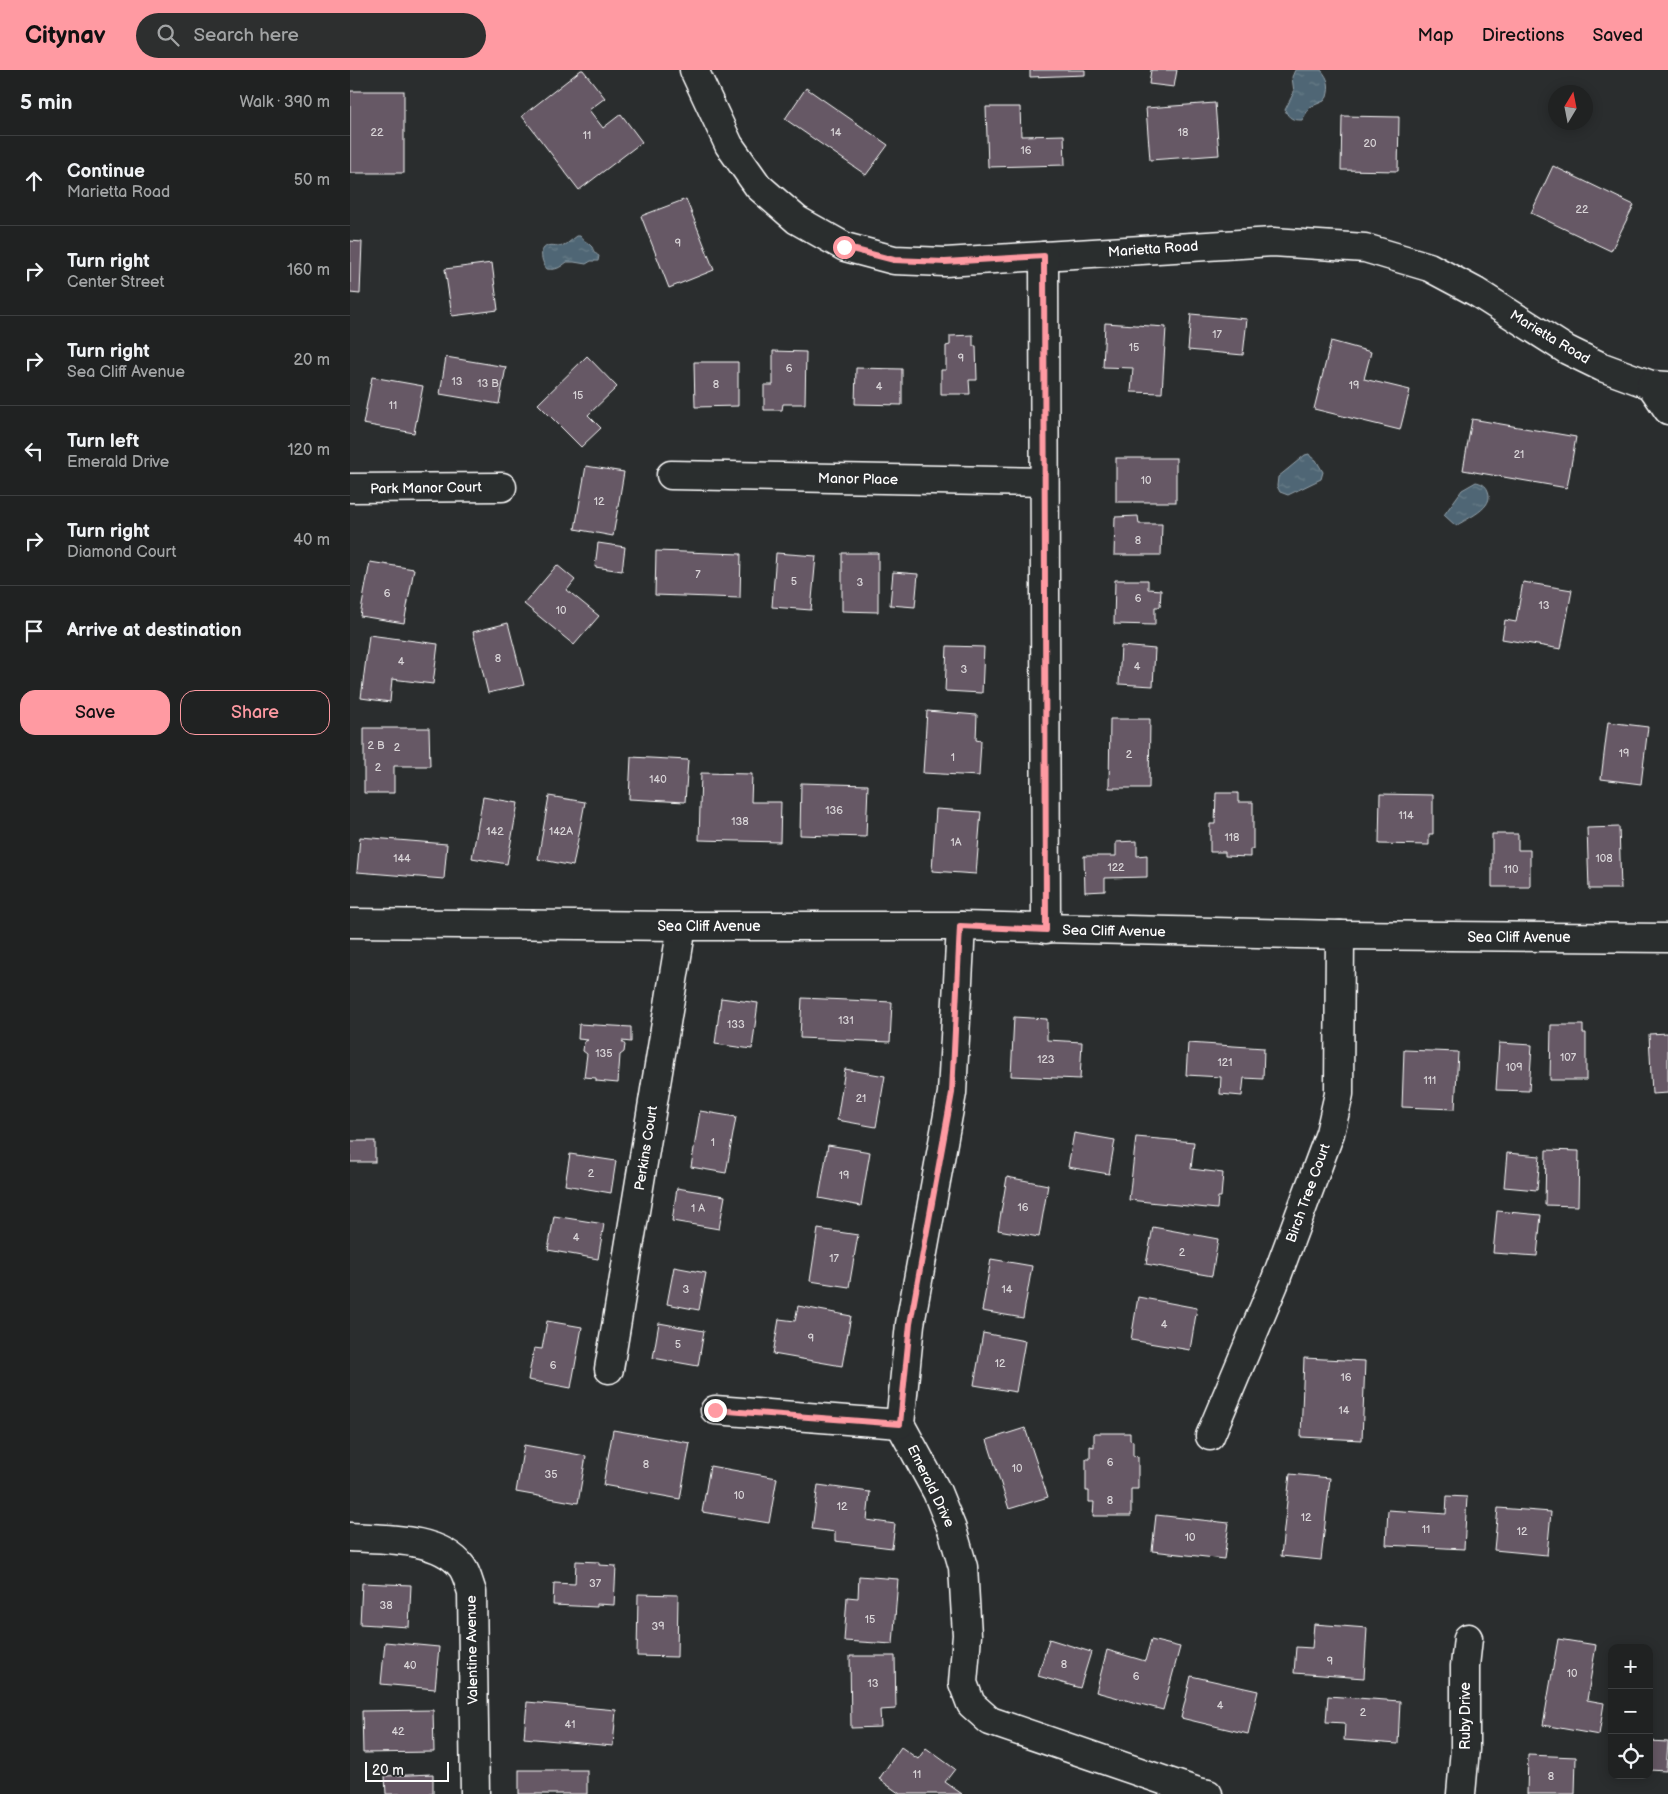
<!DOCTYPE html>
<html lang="en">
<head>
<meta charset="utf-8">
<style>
	:root { --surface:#202222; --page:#2d2f2f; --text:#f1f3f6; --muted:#a2a4a5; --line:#3d3f40; --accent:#ff9aa2 }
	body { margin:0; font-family:"Balsamiq Sans",sans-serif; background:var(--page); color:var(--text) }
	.controls { position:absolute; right:15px; bottom:15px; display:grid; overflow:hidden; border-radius:10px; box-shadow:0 2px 12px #0003 }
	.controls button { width:45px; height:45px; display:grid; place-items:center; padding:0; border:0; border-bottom:1px solid var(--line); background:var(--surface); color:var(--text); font:25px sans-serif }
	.compass { position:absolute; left:1198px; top:15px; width:45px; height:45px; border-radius:50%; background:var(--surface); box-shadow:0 2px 12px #0003; rotate:10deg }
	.scale { position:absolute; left:15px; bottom:12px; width:84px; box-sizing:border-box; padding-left:5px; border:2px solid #fff; border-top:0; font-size:14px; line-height:18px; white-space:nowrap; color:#fff; -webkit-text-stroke:4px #2a2d2e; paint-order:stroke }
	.stop { position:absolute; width:15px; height:15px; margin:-11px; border:4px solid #ff9aa2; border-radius:50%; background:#fff }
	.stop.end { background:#ff9aa2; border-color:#fff; box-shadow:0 1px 5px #0008 }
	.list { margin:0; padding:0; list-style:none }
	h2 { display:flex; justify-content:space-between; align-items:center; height:65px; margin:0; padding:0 20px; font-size:21px }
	h2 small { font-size:16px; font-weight:400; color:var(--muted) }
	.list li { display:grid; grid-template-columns:32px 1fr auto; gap:15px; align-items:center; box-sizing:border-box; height:90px; padding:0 20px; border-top:1px solid var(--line) }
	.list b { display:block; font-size:19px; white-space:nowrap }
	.list p { margin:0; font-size:16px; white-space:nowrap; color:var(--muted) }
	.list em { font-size:16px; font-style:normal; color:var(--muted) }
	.actions { display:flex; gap:10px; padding:15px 20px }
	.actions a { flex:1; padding:11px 0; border:1px solid var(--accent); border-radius:15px; text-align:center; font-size:18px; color:var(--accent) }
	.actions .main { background:var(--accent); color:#111 }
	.icon { flex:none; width:28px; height:28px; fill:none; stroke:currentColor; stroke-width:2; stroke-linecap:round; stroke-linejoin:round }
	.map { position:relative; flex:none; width:1318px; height:1724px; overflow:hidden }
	header { display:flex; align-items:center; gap:30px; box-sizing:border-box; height:70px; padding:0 25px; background:var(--accent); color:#111 }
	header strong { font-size:24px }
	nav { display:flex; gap:28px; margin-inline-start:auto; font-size:18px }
	.search { width:350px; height:45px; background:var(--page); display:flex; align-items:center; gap:12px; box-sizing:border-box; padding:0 18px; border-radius:28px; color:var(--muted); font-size:19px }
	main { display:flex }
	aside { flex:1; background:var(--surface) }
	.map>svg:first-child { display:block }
	.water { fill:url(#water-ripples); stroke:#95a3ac }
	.building { fill:#665865; stroke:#fff }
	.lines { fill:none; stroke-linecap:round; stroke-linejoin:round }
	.street-casing { stroke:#fff; stroke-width:31 }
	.secondary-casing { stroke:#fff; stroke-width:31 }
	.street { stroke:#2a2d2e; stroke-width:28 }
	.secondary { stroke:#2a2d2e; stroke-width:28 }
	.route { stroke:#ff9aa2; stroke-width:6 }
	.labels { text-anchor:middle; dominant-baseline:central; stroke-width:5; stroke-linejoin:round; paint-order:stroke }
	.number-label { font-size:11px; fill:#d9d5d8 }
	.street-label { font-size:14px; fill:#fff; stroke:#2a2d2e }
</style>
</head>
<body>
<header>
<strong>Citynav</strong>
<div class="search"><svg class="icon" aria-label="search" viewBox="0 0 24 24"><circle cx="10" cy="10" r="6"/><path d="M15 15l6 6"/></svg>Search here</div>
<nav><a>Map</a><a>Directions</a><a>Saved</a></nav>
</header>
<main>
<aside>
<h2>5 min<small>Walk · 390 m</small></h2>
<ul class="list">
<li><svg class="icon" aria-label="ahead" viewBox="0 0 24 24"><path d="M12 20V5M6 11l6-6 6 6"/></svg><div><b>Continue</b><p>Marietta Road</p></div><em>50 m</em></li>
<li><svg class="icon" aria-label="right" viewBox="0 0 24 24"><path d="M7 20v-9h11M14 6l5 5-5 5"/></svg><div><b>Turn right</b><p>Center Street</p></div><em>160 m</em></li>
<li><svg class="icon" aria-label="right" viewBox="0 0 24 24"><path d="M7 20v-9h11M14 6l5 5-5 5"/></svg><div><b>Turn right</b><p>Sea Cliff Avenue</p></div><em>20 m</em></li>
<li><svg class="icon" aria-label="left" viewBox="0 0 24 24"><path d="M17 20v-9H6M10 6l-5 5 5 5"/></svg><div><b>Turn left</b><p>Emerald Drive</p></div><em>120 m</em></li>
<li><svg class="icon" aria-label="right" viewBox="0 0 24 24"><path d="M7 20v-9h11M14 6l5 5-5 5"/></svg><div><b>Turn right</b><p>Diamond Court</p></div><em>40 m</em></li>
<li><svg class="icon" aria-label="arrive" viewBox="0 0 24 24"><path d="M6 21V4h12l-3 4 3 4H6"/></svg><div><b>Arrive at destination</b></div></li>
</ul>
<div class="actions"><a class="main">Save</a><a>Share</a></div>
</aside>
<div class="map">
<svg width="1318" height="1724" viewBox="0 0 1318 1724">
	<defs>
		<pattern id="water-ripples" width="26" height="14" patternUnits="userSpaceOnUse" patternTransform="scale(1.25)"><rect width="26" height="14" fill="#4f6674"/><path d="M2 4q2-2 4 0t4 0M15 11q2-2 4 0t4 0" fill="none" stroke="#697d89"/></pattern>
	</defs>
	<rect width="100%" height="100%" fill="#2a2d2e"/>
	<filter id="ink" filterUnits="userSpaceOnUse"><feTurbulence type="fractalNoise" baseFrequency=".02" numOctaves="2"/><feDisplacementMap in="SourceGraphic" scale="10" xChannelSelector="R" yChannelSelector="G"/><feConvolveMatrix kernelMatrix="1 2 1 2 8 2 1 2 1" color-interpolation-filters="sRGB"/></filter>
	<g filter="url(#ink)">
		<!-- water -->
		<g class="water">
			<path d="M945,0H971C979,9 980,16 977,27L974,31L960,37L952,50C943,50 939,49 935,40L944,22L942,7Z"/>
			<path d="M227,166H230C233,171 238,172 242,177C244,181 244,183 249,186L248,191H241L236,194L224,192H217C209,198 207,200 197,199C192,193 188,180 197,176C202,174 209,177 214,176Z"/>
			<path d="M959,384L961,387L966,390L973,402L971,409L938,425L930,422L927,416L928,407L955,385Z"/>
			<path d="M1126,412C1131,413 1136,415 1138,421C1145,438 1117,448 1106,456L1094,445L1112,420Z"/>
		</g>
		<!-- building -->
		<g class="building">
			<path d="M231,0H233L255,28L239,40L253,58L271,44L292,72L229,120L172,46Z"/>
			<path d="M680,0H735V5L680,7Z"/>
			<path d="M801,0H827L824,17L799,14Z"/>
			<path d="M456,18L538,75L516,105L435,49Z"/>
			<rect x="0" y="21" width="54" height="82"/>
			<path d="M865,33L869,85L800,90L796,38Z"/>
			<path d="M636,37H670L671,66L714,65L715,95L638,97Z"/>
			<path d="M992,46L1049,47L1048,101L991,100Z"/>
			<path d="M1203,96L1284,135L1261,181L1181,143Z"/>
			<path d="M336,129L364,200L319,218L291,146Z"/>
			<path d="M0,171L12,172L10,224L0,223Z"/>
			<path d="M142,193L148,240L102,246L95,199Z"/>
			<path d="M841,244L897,249L893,285L838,280Z"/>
			<path d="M755,253L816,257L812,323L781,322L783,298L753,297Z"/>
			<path d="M623,265V276H626L627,310H619L620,324H591V300H596V276L600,275V266Z"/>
			<path d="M981,271L1021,282L1014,309L1060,320L1050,360L964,339Z"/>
			<path d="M423,281L456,282L455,334H433L432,340H414V315H423Z"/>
			<path d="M237,286L267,317L238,345L251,358L231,377L188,334Z"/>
			<path d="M96,287L156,297L149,334L90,324Z"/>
			<path d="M344,292H388V336L345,337Z"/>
			<path d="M506,298L552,299V335L505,334Z"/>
			<path d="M22,307L73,316L64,363L13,354Z"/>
			<path d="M1122,349L1226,367L1217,418L1113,400Z"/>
			<rect x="766" y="388" width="60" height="44"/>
			<path d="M236,396L274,402L263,466L225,459Z"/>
			<path d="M788,446L789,454H812L811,485H764L765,447Z"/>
			<path d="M248,473L275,477L272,501L245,497Z"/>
			<path d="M306,481L391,484L390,528L305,525Z"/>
			<path d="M426,483L466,486L461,540L422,537Z"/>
			<path d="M492,483H528V542L492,541Z"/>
			<path d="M20,492L64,499L54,553L10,546Z"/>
			<path d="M207,495L225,510L217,520L249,546L224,575L174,534Z"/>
			<path d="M543,502L568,504L565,537L540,535Z"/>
			<path d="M765,510H798V519L811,520L810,537H805V555L764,554Z"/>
			<path d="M1173,512L1222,520L1211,579L1152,569L1155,550L1166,552Z"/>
			<path d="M158,553L174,615L138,623L123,562Z"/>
			<path d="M19,565L88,574L83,614L42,609L40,632L11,628Z"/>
			<path d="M597,576L634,577L632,623L595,621Z"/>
			<path d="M771,576L805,579L803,616L769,614Z"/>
			<path d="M577,641L627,645L626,670L631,671L629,706L573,703Z"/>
			<path d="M760,649H800L799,718H759Z"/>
			<path d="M1258,652L1298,657L1291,714L1251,709Z"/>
			<path d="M14,658H79L80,696H44V723H14Z"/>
			<path d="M281,687L338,690L335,732L279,729Z"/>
			<path d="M351,703L402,704L401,732H431L430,772L349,770Z"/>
			<path d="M451,713L518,715L516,767L450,765Z"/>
			<path d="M866,723H888V732H903V779H900V787L875,786V782H860V754H865Z"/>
			<path d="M1030,724L1083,725V764H1079V775L1029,774Z"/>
			<path d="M199,726L235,732L223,796L188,789Z"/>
			<path d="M133,727L168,733L157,794L122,788Z"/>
			<path d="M586,739L631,742L626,804L582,801Z"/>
			<path d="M1269,757L1271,819H1239L1237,758Z"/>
			<path d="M1142,764H1168V780H1180V817H1142Z"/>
			<path d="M10,767L97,774L94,809L7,802Z"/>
			<path d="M787,771V786L797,785V807L755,808V821L735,822L734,786H766V772Z"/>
			<path d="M371,928L408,933L402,979L365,974Z"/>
			<path d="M452,928L542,932L540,972L450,968Z"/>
			<path d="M664,947L697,949V970L732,972L730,1009L661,1006Z"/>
			<path d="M229,954L281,957V972L272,971L275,975L274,982L270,985L268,1013L246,1011V1008L234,1007L237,984L233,981L234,972L238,970L228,969Z"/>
			<path d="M1201,955H1233V963H1236V1010H1200Z"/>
			<path d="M1318,963V1023L1302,1024L1299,964Z"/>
			<path d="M838,973L914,978L913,1009L894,1008L892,1026L870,1024L871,1007L836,1005Z"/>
			<path d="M1149,973L1182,975L1179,1021L1146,1020Z"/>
			<path d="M1054,980L1108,982L1105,1039L1052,1037Z"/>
			<path d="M495,999L535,1006L526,1057L487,1050Z"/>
			<path d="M350,1041L386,1047L376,1103L341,1097Z"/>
			<path d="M724,1063L765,1070L759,1104L718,1097Z"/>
			<path d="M786,1067L844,1072L841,1099L873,1103L871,1127H868L867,1139L779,1130Z"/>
			<rect x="0" y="1071" width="25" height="21"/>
			<path d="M478,1075L520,1082L511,1136L469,1128Z"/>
			<path d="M1196,1080L1229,1081L1228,1136L1195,1135Z"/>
			<path d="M1157,1083L1190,1086L1187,1120L1154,1117Z"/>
			<path d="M220,1084L266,1091L261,1123L215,1115Z"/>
			<path d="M657,1107L698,1115L689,1167L648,1160Z"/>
			<path d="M327,1118L375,1126L369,1159L322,1151Z"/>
			<path d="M1147,1141L1191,1145L1187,1186L1143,1183Z"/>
			<path d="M204,1146L254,1154L248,1189L198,1180Z"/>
			<path d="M803,1157L868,1169L862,1206L796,1194Z"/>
			<path d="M468,1159L508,1165L499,1217L460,1211Z"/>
			<path d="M641,1189L682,1196L673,1248L632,1241Z"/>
			<path d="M324,1197L356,1203L349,1240L317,1234Z"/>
			<path d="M788,1227L847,1238L840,1280L781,1270Z"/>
			<path d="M448,1236L501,1246L492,1296L423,1284L429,1249L445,1251Z"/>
			<path d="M197,1251L232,1257L221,1318L178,1310L184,1278L192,1279Z"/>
			<path d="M309,1253L354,1261L348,1296L303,1288Z"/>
			<path d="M633,1263L675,1271L666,1322L624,1315Z"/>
			<path d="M954,1288L1015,1291L1012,1370L951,1367Z"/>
			<path d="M675,1358L698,1427L659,1439L637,1370Z"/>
			<path d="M263,1360L340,1373L330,1429L253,1415Z"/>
			<path d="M744,1363H780V1370L783,1371V1386L788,1387V1419H781V1446H743L744,1432H739V1421H736V1389H740V1376L744,1377Z"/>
			<path d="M174,1375L236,1386L228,1433L166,1422Z"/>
			<path d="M360,1396L427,1408L419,1453L352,1442Z"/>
			<path d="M940,1404L980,1408L971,1490L931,1486Z"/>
			<path d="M468,1415L520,1422L517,1450L545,1454L542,1478L485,1471V1462L462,1459Z"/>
			<path d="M1097,1426L1117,1427L1114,1479L1036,1475L1038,1440L1096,1444Z"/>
			<path d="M1148,1438L1201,1442L1197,1485L1144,1480Z"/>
			<path d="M806,1445L879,1453L874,1489L802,1481Z"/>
			<path d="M226,1491L249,1492V1495L266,1496L264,1535L247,1534V1537L203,1535L204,1513L225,1514Z"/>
			<path d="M509,1506L548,1509L543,1574L494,1571L497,1527L508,1528Z"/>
			<path d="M12,1513L61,1515L59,1557L10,1554Z"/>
			<path d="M288,1524L328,1525L327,1587L287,1586Z"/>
			<path d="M964,1554L1017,1558L1014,1608L944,1603L946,1577L962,1578Z"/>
			<path d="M699,1569L741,1582L730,1618L688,1606Z"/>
			<path d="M1208,1569L1246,1575L1237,1630L1254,1633L1249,1665L1193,1655Z"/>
			<path d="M801,1570L830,1577L813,1640L746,1622L757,1580L795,1591Z"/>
			<path d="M35,1572L89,1577L85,1619L31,1614Z"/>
			<path d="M500,1586H545L546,1639L530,1640L531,1657L501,1658Z"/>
			<path d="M841,1606L908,1621L898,1664L831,1648Z"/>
			<path d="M978,1626L1050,1631L1048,1674L994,1670L995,1653L976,1652Z"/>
			<path d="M177,1632L266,1640L263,1676L174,1668Z"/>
			<path d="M83,1640L84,1682L13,1683L12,1641Z"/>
			<path d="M1299,1671L1318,1672L1316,1701L1299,1700Z"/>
			<path d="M551,1677L568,1689L576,1678L605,1699L595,1712L612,1724H550L529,1709Z"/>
			<path d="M1178,1685L1226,1687L1225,1724H1177Z"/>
			<rect x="169" y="1700" width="68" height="24"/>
			<path d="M83,1704V1724H36L35,1706Z"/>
		</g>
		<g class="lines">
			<defs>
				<g id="street">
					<path d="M344,0L379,75L408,116L447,150L495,177L544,190L595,192L923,172L1015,178L1079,197L1126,222L1217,280L1252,297L1301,315L1318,316"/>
					<path d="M694,186L696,859"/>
					<path d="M1301,315L1318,340"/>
					<path d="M321,405L694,412"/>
					<path d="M0,418L152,417"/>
					<path d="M611,856L602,1023L560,1254L550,1354L587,1422L602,1459L613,1497L617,1565L613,1613L621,1634L640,1651L848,1722L858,1724"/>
					<path d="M259,1299L332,856"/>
					<path d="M365,1340L550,1354"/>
					<path d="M860,1366L924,1214L980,1063L989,1024L990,865"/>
					<path d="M0,1467C34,1469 90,1467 112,1497C117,1504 119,1514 122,1522L125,1724"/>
					<path d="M1111,1724L1115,1679V1596L1118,1568"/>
				</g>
				<path id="secondary" d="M0,853L332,856H611L990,865L1318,868"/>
			</defs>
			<!-- street casing -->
			<use href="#street" class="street-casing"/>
			<!-- secondary casing -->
			<use href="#secondary" class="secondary-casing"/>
			<!-- street -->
			<use href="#street" class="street"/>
			<!-- secondary -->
			<use href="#secondary" class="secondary"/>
		</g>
	</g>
	<g class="lines" filter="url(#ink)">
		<!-- route -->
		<path class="route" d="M365,1340L550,1354L560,1254L602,1023L610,856L696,860L694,186L595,192L544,190L494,177"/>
	</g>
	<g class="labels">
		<!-- number labels -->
		<g class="number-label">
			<text x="27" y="62">22</text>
			<text x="486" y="62">14</text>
			<text x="833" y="62">18</text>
			<text x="237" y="65">11</text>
			<text x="1020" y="73">20</text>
			<text x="676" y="80">16</text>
			<text x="1232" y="139">22</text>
			<text x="328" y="173">9</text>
			<text x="867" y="264">17</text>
			<text x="784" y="277">15</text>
			<text x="611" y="288">9</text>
			<text x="439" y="298">6</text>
			<text x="107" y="311">13</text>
			<text x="138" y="313">13 B</text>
			<text x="366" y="314">8</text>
			<text x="1004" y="315">19</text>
			<text x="529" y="316">4</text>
			<text x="228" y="325">15</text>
			<text x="43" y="335">11</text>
			<text x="1169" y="384">21</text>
			<text x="796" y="410">10</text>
			<text x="249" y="431">12</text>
			<text x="788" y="470">8</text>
			<text x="348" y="504">7</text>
			<text x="444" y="511">5</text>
			<text x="510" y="512">3</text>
			<text x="37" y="523">6</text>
			<text x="788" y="528">6</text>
			<text x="1194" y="535">13</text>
			<text x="211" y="540">10</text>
			<text x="148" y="588">8</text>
			<text x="51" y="591">4</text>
			<text x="787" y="596">4</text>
			<text x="614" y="599">3</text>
			<text x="26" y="675">2 B</text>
			<text x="47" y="677">2</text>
			<text x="1274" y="683">19</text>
			<text x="779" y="684">2</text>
			<text x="603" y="687">1</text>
			<text x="28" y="697">2</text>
			<text x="308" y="709">140</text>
			<text x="484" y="740">136</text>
			<text x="1056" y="745">114</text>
			<text x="390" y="751">138</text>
			<text x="145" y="761">142</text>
			<text x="211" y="761">142A</text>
			<text x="882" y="767">118</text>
			<text x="606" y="772">1A</text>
			<text x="52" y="788">144</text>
			<text x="1254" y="788">108</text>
			<text x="766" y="797">122</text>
			<text x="1161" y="799">110</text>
			<text x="496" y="950">131</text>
			<text x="386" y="954">133</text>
			<text x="254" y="983">135</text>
			<text x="1218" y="987">107</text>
			<text x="696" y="989">123</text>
			<text x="875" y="992">121</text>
			<text x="1164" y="997">109</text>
			<text x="1080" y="1010">111</text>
			<text x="511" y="1028">21</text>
			<text x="363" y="1072">1</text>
			<text x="241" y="1103">2</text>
			<text x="494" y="1105">19</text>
			<text x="673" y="1137">16</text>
			<text x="348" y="1138">1 A</text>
			<text x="226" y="1167">4</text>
			<text x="832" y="1182">2</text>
			<text x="484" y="1188">17</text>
			<text x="336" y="1219">3</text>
			<text x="657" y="1219">14</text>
			<text x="814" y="1254">4</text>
			<text x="461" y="1268">9</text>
			<text x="328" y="1274">5</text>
			<text x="650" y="1293">12</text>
			<text x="203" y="1295">6</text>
			<text x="996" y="1307">16</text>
			<text x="994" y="1340">14</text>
			<text x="760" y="1392">6</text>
			<text x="296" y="1394">8</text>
			<text x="667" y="1398">10</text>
			<text x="201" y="1404">35</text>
			<text x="389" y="1425">10</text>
			<text x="760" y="1430">8</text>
			<text x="492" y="1436">12</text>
			<text x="956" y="1447">12</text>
			<text x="1076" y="1459">11</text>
			<text x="1172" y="1461">12</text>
			<text x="840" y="1467">10</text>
			<text x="245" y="1513">37</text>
			<text x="36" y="1535">38</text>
			<text x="520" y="1549">15</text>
			<text x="308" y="1556">39</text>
			<text x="980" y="1591">9</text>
			<text x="714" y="1594">8</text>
			<text x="60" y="1595">40</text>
			<text x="1222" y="1603">10</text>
			<text x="786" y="1606">6</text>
			<text x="523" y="1613">13</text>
			<text x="870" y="1635">4</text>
			<text x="1013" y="1642">2</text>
			<text x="220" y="1654">41</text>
			<text x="48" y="1661">42</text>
			<text x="567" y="1704">11</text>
			<text x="1201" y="1706">8</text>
		</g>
		<!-- street labels -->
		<g class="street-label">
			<text transform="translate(803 179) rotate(-4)">Marietta Road</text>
			<text transform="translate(1200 267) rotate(31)">Marietta Road</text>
			<text transform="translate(508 409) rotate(1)">Manor Place</text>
			<text transform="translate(76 418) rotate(-1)">Park Manor Court</text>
			<text x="359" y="856">Sea Cliff Avenue</text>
			<text transform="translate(764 861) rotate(1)">Sea Cliff Avenue</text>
			<text x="1169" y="867">Sea Cliff Avenue</text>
			<text transform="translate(296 1078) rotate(-81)">Perkins Court</text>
			<text transform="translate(958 1123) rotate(-70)">Birch Tree Court</text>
			<text transform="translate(581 1416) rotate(64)">Emerald Drive</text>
			<text transform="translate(122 1580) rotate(-91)">Valentine Avenue</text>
			<text transform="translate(1115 1646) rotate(-90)">Ruby Drive</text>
		</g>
	</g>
</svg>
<div class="controls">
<button>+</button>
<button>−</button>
<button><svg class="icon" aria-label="locate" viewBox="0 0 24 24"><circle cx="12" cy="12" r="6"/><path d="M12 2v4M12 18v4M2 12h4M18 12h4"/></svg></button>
</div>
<svg class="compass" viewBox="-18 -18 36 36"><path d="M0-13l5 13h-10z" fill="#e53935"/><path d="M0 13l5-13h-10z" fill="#a2a4a5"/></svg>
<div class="scale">20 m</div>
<div class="stop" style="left:494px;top:177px"></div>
<div class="stop end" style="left:365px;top:1340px"></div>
</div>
</main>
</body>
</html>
